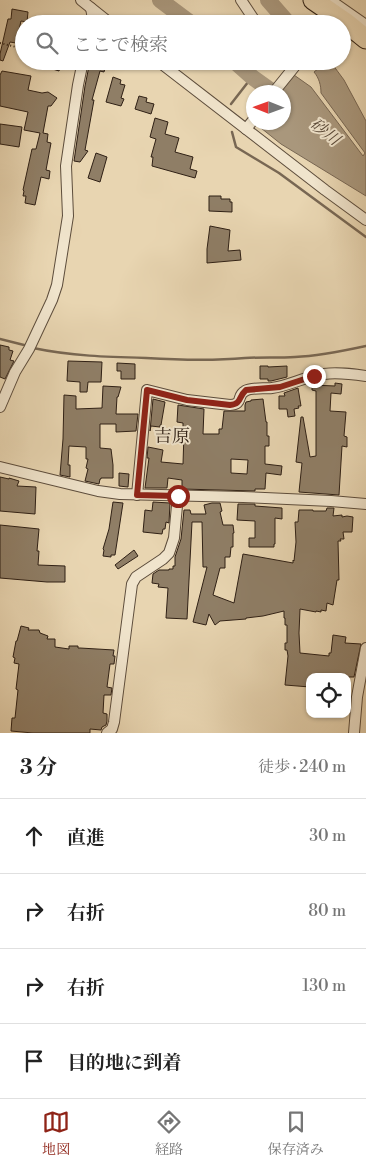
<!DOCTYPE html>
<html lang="ja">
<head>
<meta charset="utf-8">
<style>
	:root { --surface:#fff; --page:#f6f6f6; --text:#222; --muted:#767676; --line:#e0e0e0; --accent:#8f2418 }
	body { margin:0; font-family:"Libre Bodoni","Noto Serif JP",serif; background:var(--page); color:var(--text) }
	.controls { position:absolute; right:15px; bottom:15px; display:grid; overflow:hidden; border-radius:10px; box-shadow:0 1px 4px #0004 }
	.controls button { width:45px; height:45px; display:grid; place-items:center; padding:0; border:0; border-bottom:1px solid var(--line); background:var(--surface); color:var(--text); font:25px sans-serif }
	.compass { position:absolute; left:246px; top:85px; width:45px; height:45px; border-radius:50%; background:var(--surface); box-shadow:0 1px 4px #0004; rotate:271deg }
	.stop { position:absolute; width:15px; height:15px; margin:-11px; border:4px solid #8f2418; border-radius:50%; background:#fff }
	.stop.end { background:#8f2418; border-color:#fff; box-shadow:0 1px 5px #0008 }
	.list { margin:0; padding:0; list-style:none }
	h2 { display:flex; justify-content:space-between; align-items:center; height:65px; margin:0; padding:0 20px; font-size:21px }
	h2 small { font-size:16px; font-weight:400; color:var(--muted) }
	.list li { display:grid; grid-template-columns:32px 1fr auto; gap:15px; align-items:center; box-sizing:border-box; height:75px; padding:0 20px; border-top:1px solid var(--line) }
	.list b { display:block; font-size:19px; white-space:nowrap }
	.list em { font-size:16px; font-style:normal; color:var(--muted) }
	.icon { flex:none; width:28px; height:28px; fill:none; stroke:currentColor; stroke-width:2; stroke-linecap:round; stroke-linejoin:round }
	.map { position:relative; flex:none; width:366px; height:733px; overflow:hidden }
	.search { position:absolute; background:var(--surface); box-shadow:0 1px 4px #0004; left:15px; right:15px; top:15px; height:55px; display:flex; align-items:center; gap:12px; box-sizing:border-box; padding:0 18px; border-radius:28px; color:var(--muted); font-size:19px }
	.sheet { height:365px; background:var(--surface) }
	nav { display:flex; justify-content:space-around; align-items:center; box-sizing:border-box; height:70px; border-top:1px solid var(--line); background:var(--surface); font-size:14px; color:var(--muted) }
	nav a { display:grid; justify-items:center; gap:2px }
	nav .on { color:var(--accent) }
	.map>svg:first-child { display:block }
	.water { fill:#a9977c; stroke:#786753 }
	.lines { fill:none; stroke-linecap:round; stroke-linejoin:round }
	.stream { stroke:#786753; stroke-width:2.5 }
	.river { stroke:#a9977c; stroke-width:16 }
	.building { fill:#8f7e66; stroke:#2f2015; fill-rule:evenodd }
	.street-casing { stroke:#5d4d3c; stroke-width:12 }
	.highway-casing { stroke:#2f2015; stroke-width:21 }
	.path { stroke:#2f2015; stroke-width:2; stroke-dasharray:1 2.5; stroke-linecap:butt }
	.street { stroke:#f0e4cc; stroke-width:10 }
	.highway { stroke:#e8d5b1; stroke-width:19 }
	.route { stroke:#8f2418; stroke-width:6 }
	.labels { text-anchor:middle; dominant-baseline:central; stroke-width:4; stroke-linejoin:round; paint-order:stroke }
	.water-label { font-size:16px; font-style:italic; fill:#5a4a39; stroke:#f0e4cc }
	.quarter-label { font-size:18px; fill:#2f2015; stroke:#f0e4cc }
</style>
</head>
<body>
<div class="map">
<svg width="366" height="733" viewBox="0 0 366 733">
	<rect width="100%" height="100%" fill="#e8d5b1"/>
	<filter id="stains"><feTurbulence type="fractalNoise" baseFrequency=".004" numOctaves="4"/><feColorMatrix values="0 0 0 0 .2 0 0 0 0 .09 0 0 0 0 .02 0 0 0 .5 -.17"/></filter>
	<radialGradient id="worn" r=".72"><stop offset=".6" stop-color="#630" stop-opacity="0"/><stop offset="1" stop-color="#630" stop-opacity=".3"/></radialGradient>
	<!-- water -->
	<path class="water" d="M328,61H330L344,80L366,121V196L281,144L256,124L257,123L284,122V92H280L294,75L311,87L363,156L365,153L321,93C321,85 319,78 314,72Z"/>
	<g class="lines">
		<!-- stream -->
		<g class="stream">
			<path d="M231,104L252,77"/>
			<path d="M232,132L236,147L279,173L366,237"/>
			<path d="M0,339L28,346"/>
			<path d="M33,348C71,356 108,357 146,358C179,360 212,361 245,358C262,357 278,358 295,357C319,356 343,351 366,346"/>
		</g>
		<!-- river -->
		<g class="river">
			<path d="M160,0L192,24"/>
			<path d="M268,0L289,24"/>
			<path d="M234,61L252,77L273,92"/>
		</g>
	</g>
	<!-- building -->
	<g class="building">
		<path d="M12,9L28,12L27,22L21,21L16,43L10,42L3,61L0,60V54L8,19H11Z"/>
		<path d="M33,61H52L61,64L59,71L33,63Z"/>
		<path d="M90,61L106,64L104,72L100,71L92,100H94L85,150L88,151L80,162L74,161L85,86Z"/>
		<path d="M2,71L31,76L28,90L42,93L48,92L57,98L51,106H48L43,133L48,134L47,142L51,143L46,170L50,171L49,179L41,177L35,205L25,203L26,196H23L24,191L23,190L32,149H36L40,133L24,130L28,112L0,106V75Z"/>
		<path d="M113,77L121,80L120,84L125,85L121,98L124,99L121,106L106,102Z"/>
		<path d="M139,96L147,98L146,102L154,104L151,114L135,109Z"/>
		<path d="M155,118L168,122L165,134L179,138L175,152L193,157L190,169L197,171L195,178L152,166L153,157H151L156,139L150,137Z"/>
		<path d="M0,124L22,127L19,147L0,144Z"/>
		<path d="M96,153L107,157L100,182L88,178Z"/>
		<path d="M209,196H221V199H230V202H232V212L209,211Z"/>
		<path d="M210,226L230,230L228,251L240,250L241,260L207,263V249Z"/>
		<path d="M0,345L9,347V350L13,351L10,360L14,361L5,379L0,377Z"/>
		<path d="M68,361L102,362L101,382H88L87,392H80V382L67,381Z"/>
		<path d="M117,363L135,364V379H121V371H117Z"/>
		<path d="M260,366H268V367L287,366V377L271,381H268V379H260Z"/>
		<path d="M335,383L342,384L341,394L331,393L330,411L346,412L344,436L347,437V447L342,446L339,495L299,492L302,463L296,462L301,417H303L310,457L316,456V391L312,390V385L335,386Z"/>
		<path d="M103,386L121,387L118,397H117L116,414H138L136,431L116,432V424H100V448L111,449L113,465V478H101V479H100L99,484L85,481L88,469L86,468L88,459H86V447L69,446L68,465H70V477L60,475L63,439L64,395L76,396V409L102,408Z"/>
		<path d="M298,388L301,406H298L299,408L294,409L295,416L288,417L287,409H279V396H285L284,393Z"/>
		<path d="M153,399L165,402L161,425H160V427L151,426L150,431Z"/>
		<path d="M263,399L266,422H267V436H269V446H265V464L282,466L281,475L266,473L265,489H255V491L182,489V480L168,478L167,488H145L149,458H147L148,447L163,450L161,462L183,464L184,432H183V423L177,422L178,405L204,409L203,434H219V429H222L224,411H245V405L246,402L251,401V400ZM231,459L248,460L247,474L231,473Z"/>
		<path d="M119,473L129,474L128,487L119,486Z"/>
		<path d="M0,477L9,479V478L19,481L17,486L36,487L35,514L0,511Z"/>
		<path d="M113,502L123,503L115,555H111V557L103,556L104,550L103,549L109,529Z"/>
		<path d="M153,502L170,503L169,523L166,522L165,529H163L162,534L143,532L145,510L152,511Z"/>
		<path d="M212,503H220L222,511L220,512L223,525H233L234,533H233V547H231L230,557H225V568H220L213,595L234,603L243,554L293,563V560L294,561L296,542L295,522H298L299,510H313V511H326L327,508H334L333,516L342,515V517L347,516L353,517L352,532H343L344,539H340L341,541H338L339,580H337L333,605L327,603L326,611L321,610V612L316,611V612L300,609L299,633L300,653L329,656V653H331L333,635L346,637L345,643L361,644L354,677H310V687L285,685L288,656L287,650H285V643H287V625H285V618H284V611L263,616L246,618V619L220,621L215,625L209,614L206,625L193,622L207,567H203L202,522H192L187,619L166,618L168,588L158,587L159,584L152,583L153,574L159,570H169V569H173V566H175V557L181,539L184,510H190L191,514H206L204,505Z"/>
		<path d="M238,504H255V506L282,508V519L275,518V544H274V547H249V538H255V521L237,520Z"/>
		<path d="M0,525L39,529L37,551H39L38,565L65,566V582H47L0,578Z"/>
		<path d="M134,550L138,556L118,569L115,565Z"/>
		<path d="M21,626L29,628L28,630H39L40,633L48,636L47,639H55V647L69,649V646H78V648H80L114,650L113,656H115L114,664H110L107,687L112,688L111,695H104L103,713L107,714V721L106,725L102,727L101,730L90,729V733H33L11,731L12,718H15L18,690L16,689L19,664L14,663L15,658L13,657L16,641H17Z"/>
	</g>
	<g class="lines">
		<defs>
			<g id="street">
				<path d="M81,0L111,24"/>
				<path d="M241,0L257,24"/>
				<path d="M330,0L366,25"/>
				<path d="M91,8L93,19L92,24"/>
				<path d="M158,61L325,190L366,220"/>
				<path d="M274,92L295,66L290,61"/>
				<path d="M246,129L254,119"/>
				<path d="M0,407L15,372L29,349L52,300L57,285L68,216L66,166L78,85L83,61"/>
				<path d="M0,467L98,491L120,494L243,497L331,501L366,504"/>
				<path d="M137,495L147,390L187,400L230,405C244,404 236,396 245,391C251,387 264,389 272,388C289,386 306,376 324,374C338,372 352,374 366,376"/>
				<path d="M107,733L112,729L114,722L132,584L136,577L163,559L169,553L174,538L178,495"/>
				<path d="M354,733L357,697L366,648"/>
			</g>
			<path id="highway" d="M313,0L345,22L366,39"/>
		</defs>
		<!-- street casing -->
		<use href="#street" class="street-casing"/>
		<!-- highway casing -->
		<use href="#highway" class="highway-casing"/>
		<!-- path -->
		<path class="path" d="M0,43L24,49"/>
		<!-- street -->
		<use href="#street" class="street"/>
		<!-- highway -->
		<use href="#highway" class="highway"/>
	</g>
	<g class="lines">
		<!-- route -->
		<path class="route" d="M178,496L137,495L147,390L187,400L230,405C242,404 238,397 246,390L280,387L314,376"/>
	</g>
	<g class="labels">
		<!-- water labels -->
		<g class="water-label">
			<text transform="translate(325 132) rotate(38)">砂川</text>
		</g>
		<!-- quarter labels -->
		<g class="quarter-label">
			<text x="172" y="436">吉原</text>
		</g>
	</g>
	<rect width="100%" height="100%" filter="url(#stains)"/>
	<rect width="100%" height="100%" fill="url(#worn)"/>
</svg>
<div class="controls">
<button><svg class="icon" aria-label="locate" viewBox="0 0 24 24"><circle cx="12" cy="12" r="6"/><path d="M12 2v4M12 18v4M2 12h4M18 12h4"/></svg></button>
</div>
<svg class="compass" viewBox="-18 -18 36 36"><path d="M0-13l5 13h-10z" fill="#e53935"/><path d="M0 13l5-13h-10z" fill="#767676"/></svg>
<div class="stop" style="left:178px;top:496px"></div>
<div class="stop end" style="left:314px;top:376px"></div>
<div class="search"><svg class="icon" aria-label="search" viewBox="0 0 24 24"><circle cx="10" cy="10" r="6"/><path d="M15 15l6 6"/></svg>ここで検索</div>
</div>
<section class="sheet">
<h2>3 分<small>徒歩 · 240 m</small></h2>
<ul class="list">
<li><svg class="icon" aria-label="ahead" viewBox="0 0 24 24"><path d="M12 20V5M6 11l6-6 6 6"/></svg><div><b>直進</b></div><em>30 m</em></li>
<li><svg class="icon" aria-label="right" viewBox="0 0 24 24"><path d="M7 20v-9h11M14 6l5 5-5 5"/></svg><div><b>右折</b></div><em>80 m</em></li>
<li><svg class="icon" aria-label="right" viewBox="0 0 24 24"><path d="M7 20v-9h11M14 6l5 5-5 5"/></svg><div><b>右折</b></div><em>130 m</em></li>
<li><svg class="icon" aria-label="arrive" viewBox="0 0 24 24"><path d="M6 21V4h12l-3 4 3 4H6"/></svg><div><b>目的地に到着</b></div></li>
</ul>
</section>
<nav>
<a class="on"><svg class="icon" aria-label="map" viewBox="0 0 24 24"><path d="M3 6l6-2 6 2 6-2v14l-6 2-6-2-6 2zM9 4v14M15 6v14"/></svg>地図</a>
<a><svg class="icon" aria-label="directions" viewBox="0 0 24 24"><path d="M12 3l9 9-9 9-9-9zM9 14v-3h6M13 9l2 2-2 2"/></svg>経路</a>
<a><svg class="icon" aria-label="saved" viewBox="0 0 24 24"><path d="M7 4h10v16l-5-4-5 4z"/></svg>保存済み</a>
</nav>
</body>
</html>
